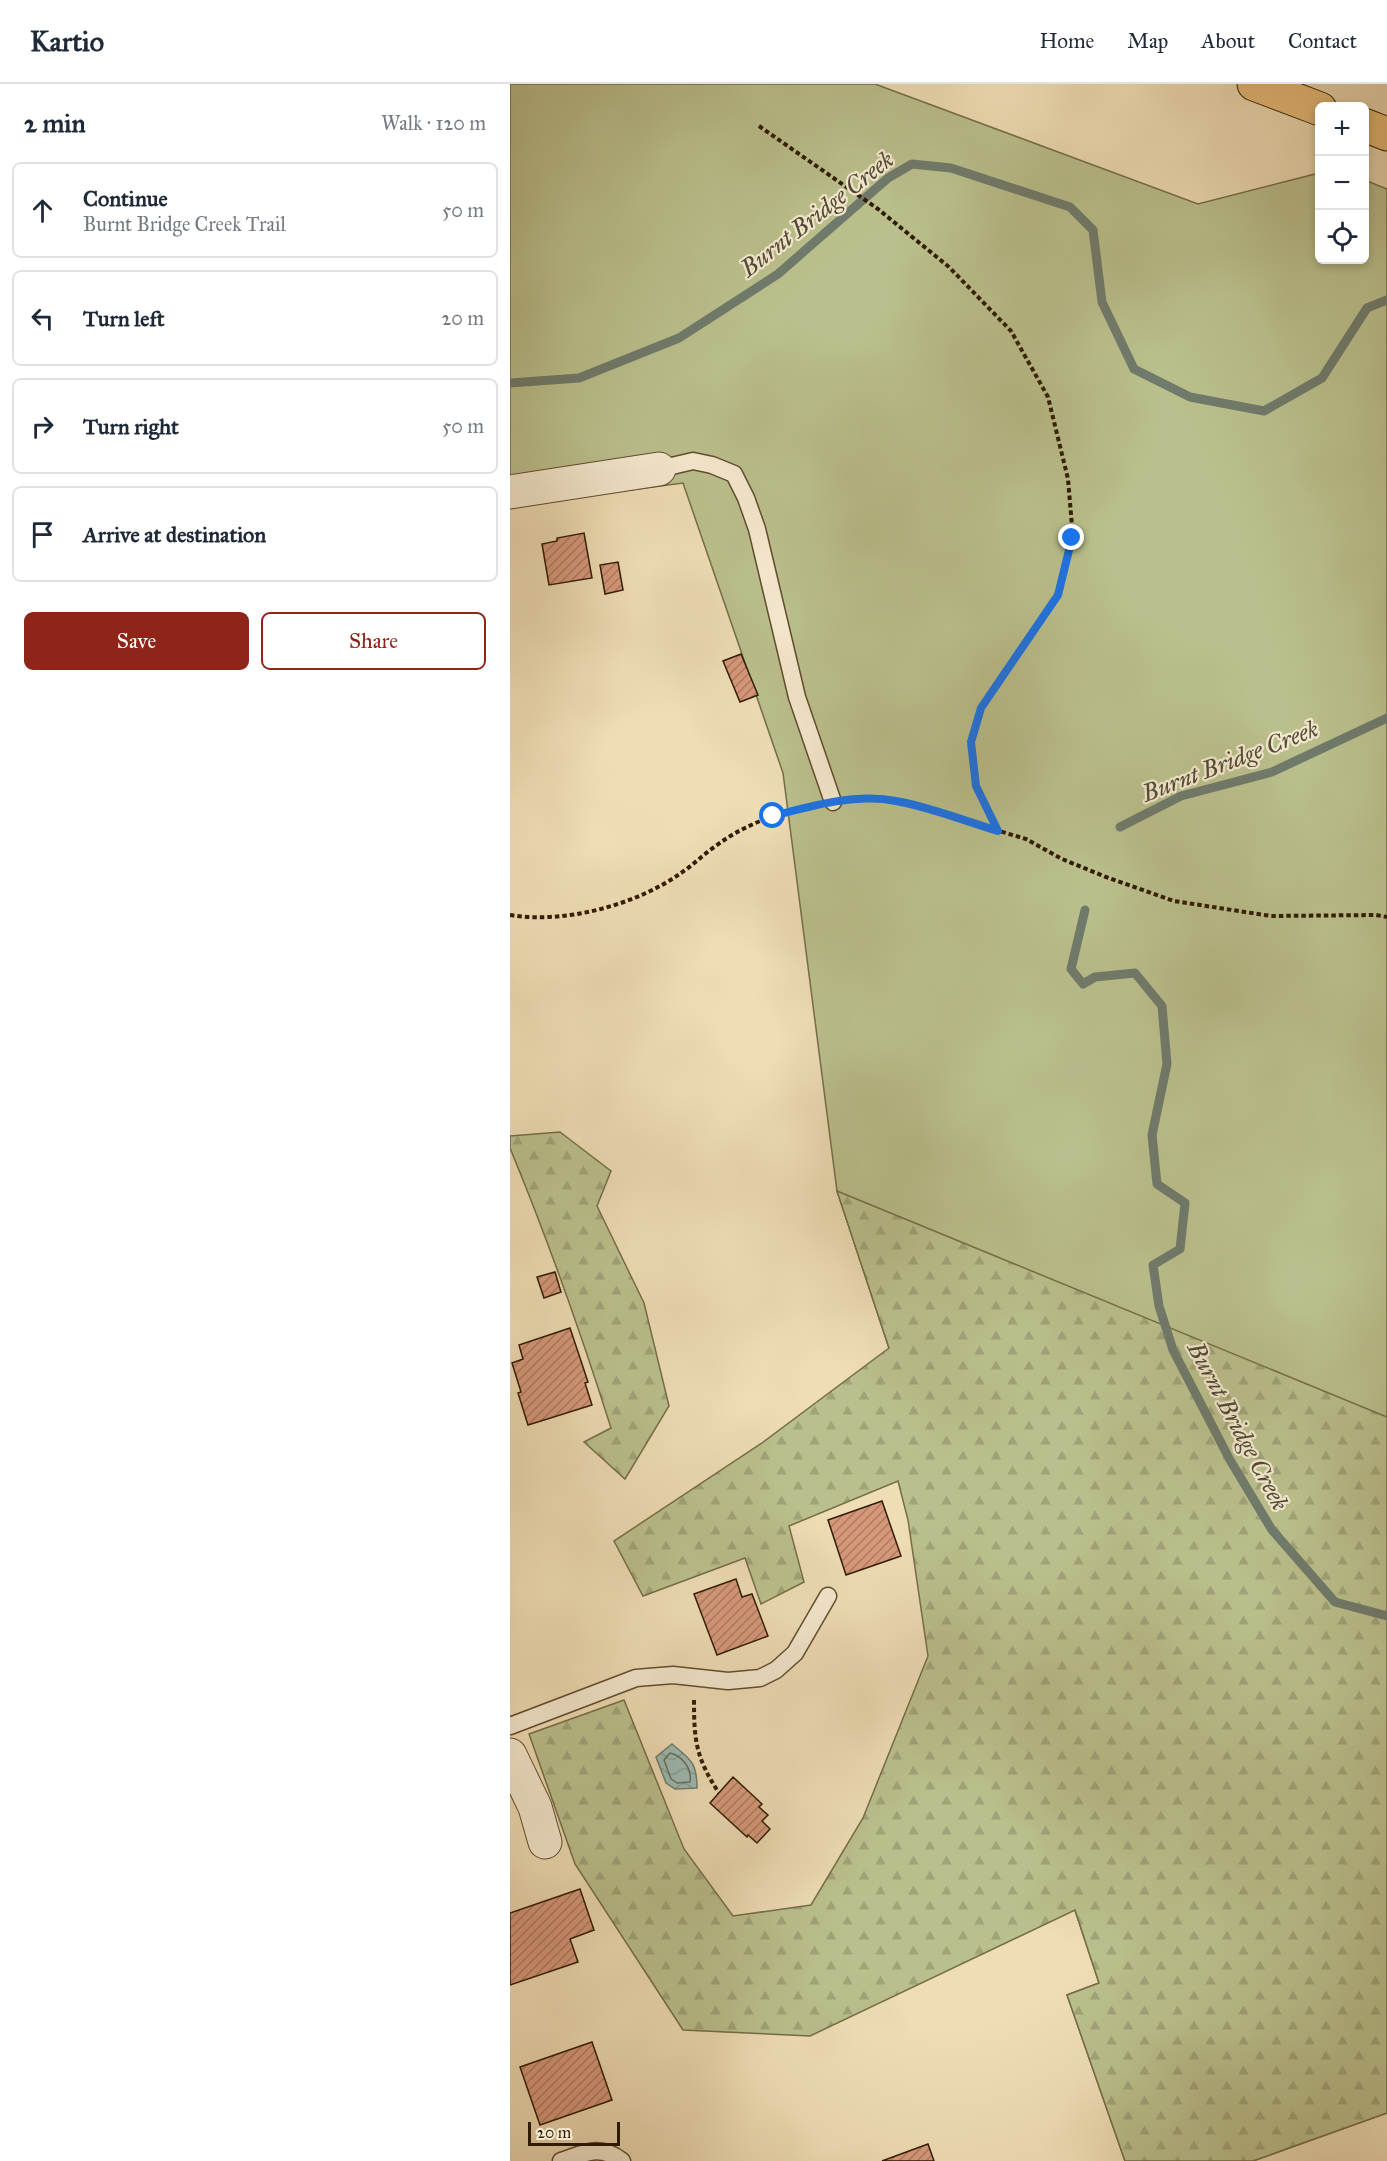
<!DOCTYPE html>
<html lang="en">
<head>
<meta charset="utf-8">
<style>
	:root { --surface:#fff; --page:#f2f2f3; --text:#1f2937; --muted:#747a83; --line:#e0e1e3; --accent:#8f2418 }
	body { margin:0; font-family:"IM FELL Great Primer",serif; background:var(--page); color:var(--text) }
	.controls { position:absolute; right:18px; top:18px; display:grid; overflow:hidden; border-radius:9px; box-shadow:0 3px 9px #0003 }
	.controls button { width:54px; height:54px; display:grid; place-items:center; padding:0; border:0; border-bottom:2px solid var(--line); background:var(--surface); color:var(--text); font:30px sans-serif }
	.scale { position:absolute; left:18px; bottom:15px; width:92px; box-sizing:border-box; padding-left:6px; border:3px solid #301b01; border-top:0; font-size:16px; line-height:21px; white-space:nowrap; color:#301b01; -webkit-text-stroke:4px #f5e9cf; paint-order:stroke }
	.stop { position:absolute; width:18px; height:18px; margin:-14px; border:4px solid #1a73e8; border-radius:50%; background:#fff }
	.stop.end { background:#1a73e8; border-color:#fff; box-shadow:0 2px 6px #0008 }
	.list { margin:0; padding:0; list-style:none }
	h2 { display:flex; justify-content:space-between; align-items:center; height:78px; margin:0; padding:0 24px; font-size:26px }
	h2 small { font-size:20px; font-weight:400; color:var(--muted) }
	.list li { display:grid; grid-template-columns:39px 1fr auto; gap:18px; align-items:center; box-sizing:border-box; height:96px; margin:0 12px 12px; padding:0 12px; border:2px solid var(--line); border-radius:9px }
	.list b { display:block; font-size:22px; white-space:nowrap }
	.list p { margin:0; font-size:20px; white-space:nowrap; color:var(--muted) }
	.list em { font-size:20px; font-style:normal; color:var(--muted) }
	.actions { display:flex; gap:12px; padding:18px 24px }
	.actions a { flex:1; padding:14px 0; border:2px solid var(--accent); border-radius:9px; text-align:center; font-size:21px; color:var(--accent) }
	.actions .main { background:var(--accent); color:#fff }
	.icon { flex:none; width:33px; height:33px; fill:none; stroke:currentColor; stroke-width:2; stroke-linecap:round; stroke-linejoin:round }
	.map { position:relative; flex:none; width:877px; height:2077px; overflow:hidden }
	header { display:flex; align-items:center; gap:36px; box-sizing:border-box; height:84px; padding:0 30px; background:var(--surface); border-bottom:2px solid var(--line) }
	header strong { font-size:28px }
	nav { display:flex; gap:33px; margin-inline-start:auto; font-size:21px }
	main { display:flex }
	aside { flex:1; background:var(--surface) }
	.map>svg:first-child { display:block }
	.green { fill:#bac08d; stroke:#756e47; stroke-width:1.5 }
	.forest { fill:url(#forest-firs); stroke:#756e47; stroke-width:1.5 }
	.water { fill:url(#water-waves); stroke:#707b6c; stroke-width:1.5 }
	.lines { fill:none; stroke-linecap:round; stroke-linejoin:round }
	.shore { stroke:#666b5a; stroke-width:1.5 }
	.stream { stroke:#707b6c; stroke-width:9 }
	.building { fill:url(#building-hatch); stroke:#301b01; stroke-width:1.5 }
	.lane-casing { stroke:#604c2e; stroke-width:19 }
	.street-casing { stroke:#604c2e; stroke-width:35 }
	.highway-casing { stroke:#301b01; stroke-width:35 }
	.path { stroke:#301b01; stroke-width:4; stroke-dasharray:4.5 3; stroke-linecap:butt }
	.lane { stroke:#f5e9cf; stroke-width:16 }
	.street { stroke:#f5e9cf; stroke-width:33 }
	.highway { stroke:#e8be7a; stroke-width:33 }
	.route { stroke:#1a73e8; stroke-width:8 }
	.labels { text-anchor:middle; dominant-baseline:central; stroke-width:4.5; stroke-linejoin:round; paint-order:stroke }
	.water-label { font-size:24px; font-style:italic; fill:#504b37; stroke:#f5e9cf }
</style>
</head>
<body>
<header>
<strong>Kartio</strong>
<nav><a>Home</a><a>Map</a><a>About</a><a>Contact</a></nav>
</header>
<main>
<aside>
<h2>2 min<small>Walk · 120 m</small></h2>
<ul class="list">
<li><svg class="icon" aria-label="ahead" viewBox="0 0 24 24"><path d="M12 20V5M6 11l6-6 6 6"/></svg><div><b>Continue</b><p>Burnt Bridge Creek Trail</p></div><em>50 m</em></li>
<li><svg class="icon" aria-label="left" viewBox="0 0 24 24"><path d="M17 20v-9H6M10 6l-5 5 5 5"/></svg><div><b>Turn left</b></div><em>20 m</em></li>
<li><svg class="icon" aria-label="right" viewBox="0 0 24 24"><path d="M7 20v-9h11M14 6l5 5-5 5"/></svg><div><b>Turn right</b></div><em>50 m</em></li>
<li><svg class="icon" aria-label="arrive" viewBox="0 0 24 24"><path d="M6 21V4h12l-3 4 3 4H6"/></svg><div><b>Arrive at destination</b></div></li>
</ul>
<div class="actions"><a class="main">Save</a><a>Share</a></div>
</aside>
<div class="map">
<svg width="877" height="2077" viewBox="0 0 877 2077">
	<defs>
		<pattern id="forest-firs" width="22" height="20" patternUnits="userSpaceOnUse" patternTransform="scale(1.5)"><rect width="22" height="20" fill="#bac08d"/><path d="M5 1l3.5 6h-7zM16 11l3.5 6h-7z" fill="#a0a478"/></pattern>
		<pattern id="water-waves" width="16" height="10" patternUnits="userSpaceOnUse" patternTransform="scale(1.5)"><rect width="16" height="10" fill="#9bbbb4"/><path d="M0 5q4-4 8 0t8 0" fill="none" stroke="#86a099"/></pattern>
		<pattern id="building-hatch" width="6" height="6" patternUnits="userSpaceOnUse" patternTransform="scale(1.5)"><rect width="6" height="6" fill="#d6987b"/><path d="M-1 1l2-2M0 6l6-6M5 7l2-2" fill="none" stroke="#ae7b62"/></pattern>
	</defs>
	<rect width="100%" height="100%" fill="#efddb5"/>
	<filter id="stains"><feTurbulence type="fractalNoise" baseFrequency=".00333" numOctaves="4"/><feColorMatrix values="0 0 0 0 .2 0 0 0 0 .09 0 0 0 0 .02 0 0 0 .5 -.17"/></filter>
	<radialGradient id="worn" r=".72"><stop offset=".6" stop-color="#630" stop-opacity="0"/><stop offset="1" stop-color="#630" stop-opacity=".3"/></radialGradient>
	<!-- green -->
	<path class="green" d="M0,0H365L688,120L809,89L810,176H854L855,96L877,105V2029L743,2077H615L557,1911L589,1899L327,1107L273,689L173,399L0,422Z"/>
	<!-- forest -->
	<g class="forest">
		<path d="M50,1048L101,1087L87,1122L134,1219L159,1322L115,1395L74,1358L101,1344C71,1249 38,1156 0,1064V1052Z"/>
		<path d="M327,1107L877,1333V2029L743,2077H615L557,1911L589,1899L565,1826L300,1952L173,1946L65,1780L19,1650L114,1616L174,1765L223,1832L301,1821L353,1734L418,1572L398,1436L388,1397L279,1442L294,1498L251,1520L235,1474L133,1512L104,1457L252,1359L379,1264Z"/>
	</g>
	<!-- water -->
	<path class="water" d="M162,1660C180,1675 187,1678 187,1704L165,1705L156,1699L146,1673Z"/>
	<g class="lines">
		<!-- shore -->
		<path class="shore" d="M160,1669C173,1672 182,1685 180,1698L167,1699L161,1695L154,1676Z"/>
		<!-- stream -->
		<g class="stream">
			<path d="M0,299L69,294L169,254L268,190L378,94L402,80L441,84L560,123L583,146L592,218L624,285L680,313L754,327L812,294L857,224L877,216"/>
			<path d="M610,743L671,712L762,688L877,634"/>
			<path d="M575,826L561,885L573,900L585,893L625,889L652,922L657,980L642,1051L647,1100L675,1119L670,1165L643,1181L649,1222L663,1266L720,1376L762,1446L825,1518L877,1532"/>
		</g>
	</g>
	<!-- building -->
	<g class="building">
		<path d="M74,449L82,494L39,501L32,460L47,457V454Z"/>
		<path d="M108,478L113,506L95,510L90,481Z"/>
		<path d="M231,570L248,611L230,618L213,577Z"/>
		<path d="M45,1188L51,1208L34,1214L27,1193Z"/>
		<path d="M60,1244L78,1298L75,1299L82,1321L18,1341L8,1309L11,1308L2,1279L13,1275L9,1261Z"/>
		<path d="M372,1417L391,1472L336,1491L318,1436Z"/>
		<path d="M226,1495L232,1513L242,1510L258,1552L207,1571L184,1510Z"/>
		<path d="M223,1693L252,1720L249,1723L258,1731L252,1737L260,1745L247,1759L238,1751L237,1753L200,1719Z"/>
		<path d="M70,1805L84,1846L60,1855L68,1878L0,1901V1829Z"/>
		<path d="M82,1958L102,2016L30,2041L10,1983Z"/>
		<path d="M418,2060L424,2077H372Z"/>
	</g>
	<g class="lines">
		<defs>
			<g id="lane">
				<path d="M149,385L183,377L202,381L224,390L236,414L247,445L287,613L323,718"/>
				<path d="M0,1642L126,1594L163,1591L218,1597L250,1594L266,1586L285,1569L318,1512"/>
				<path d="M51,2077C75,2069 90,2060 112,2077"/>
			</g>
			<g id="street">
				<path d="M0,408L149,385"/>
				<path d="M0,1671L25,1723L35,1758"/>
			</g>
			<g id="highway">
				<path d="M744,0L810,25"/>
				<path d="M854,41L877,50"/>
			</g>
		</defs>
		<!-- lane casing -->
		<use href="#lane" class="lane-casing"/>
		<!-- street casing -->
		<use href="#street" class="street-casing"/>
		<!-- highway casing -->
		<use href="#highway" class="highway-casing"/>
		<!-- path -->
		<g class="path">
			<path d="M249,42L368,125L439,183L501,247L538,313L558,395L563,454L548,511L471,624L461,658L466,702L488,746"/>
			<path d="M346,716H385L516,755L552,775L596,793L664,817L761,832L866,831L877,833"/>
			<path d="M0,831C55,840 126,821 171,789C183,781 194,770 207,761C234,741 267,729 300,722"/>
			<path d="M184,1616C184,1657 186,1674 209,1709"/>
		</g>
		<!-- lane -->
		<use href="#lane" class="lane"/>
		<!-- street -->
		<use href="#street" class="street"/>
		<!-- highway -->
		<use href="#highway" class="highway"/>
	</g>
	<g class="lines">
		<!-- route -->
		<path class="route" d="M263,732C300,722 347,709 386,717C420,723 455,737 488,747L466,702L461,658L471,624L548,511L562,454"/>
	</g>
	<g class="labels">
		<!-- water labels -->
		<g class="water-label">
			<text transform="translate(307 130) rotate(-38)">Burnt Bridge Creek</text>
			<text transform="translate(720 677) rotate(-21)">Burnt Bridge Creek</text>
			<text transform="translate(728 1342) rotate(62)">Burnt Bridge Creek</text>
		</g>
	</g>
	<rect width="100%" height="100%" filter="url(#stains)"/>
	<rect width="100%" height="100%" fill="url(#worn)"/>
</svg>
<div class="controls">
<button>+</button>
<button>−</button>
<button><svg class="icon" aria-label="locate" viewBox="0 0 24 24"><circle cx="12" cy="12" r="6"/><path d="M12 2v4M12 18v4M2 12h4M18 12h4"/></svg></button>
</div>
<div class="scale">20 m</div>
<div class="stop" style="left:263px;top:732px"></div>
<div class="stop end" style="left:562px;top:454px"></div>
</div>
</main>
</body>
</html>
